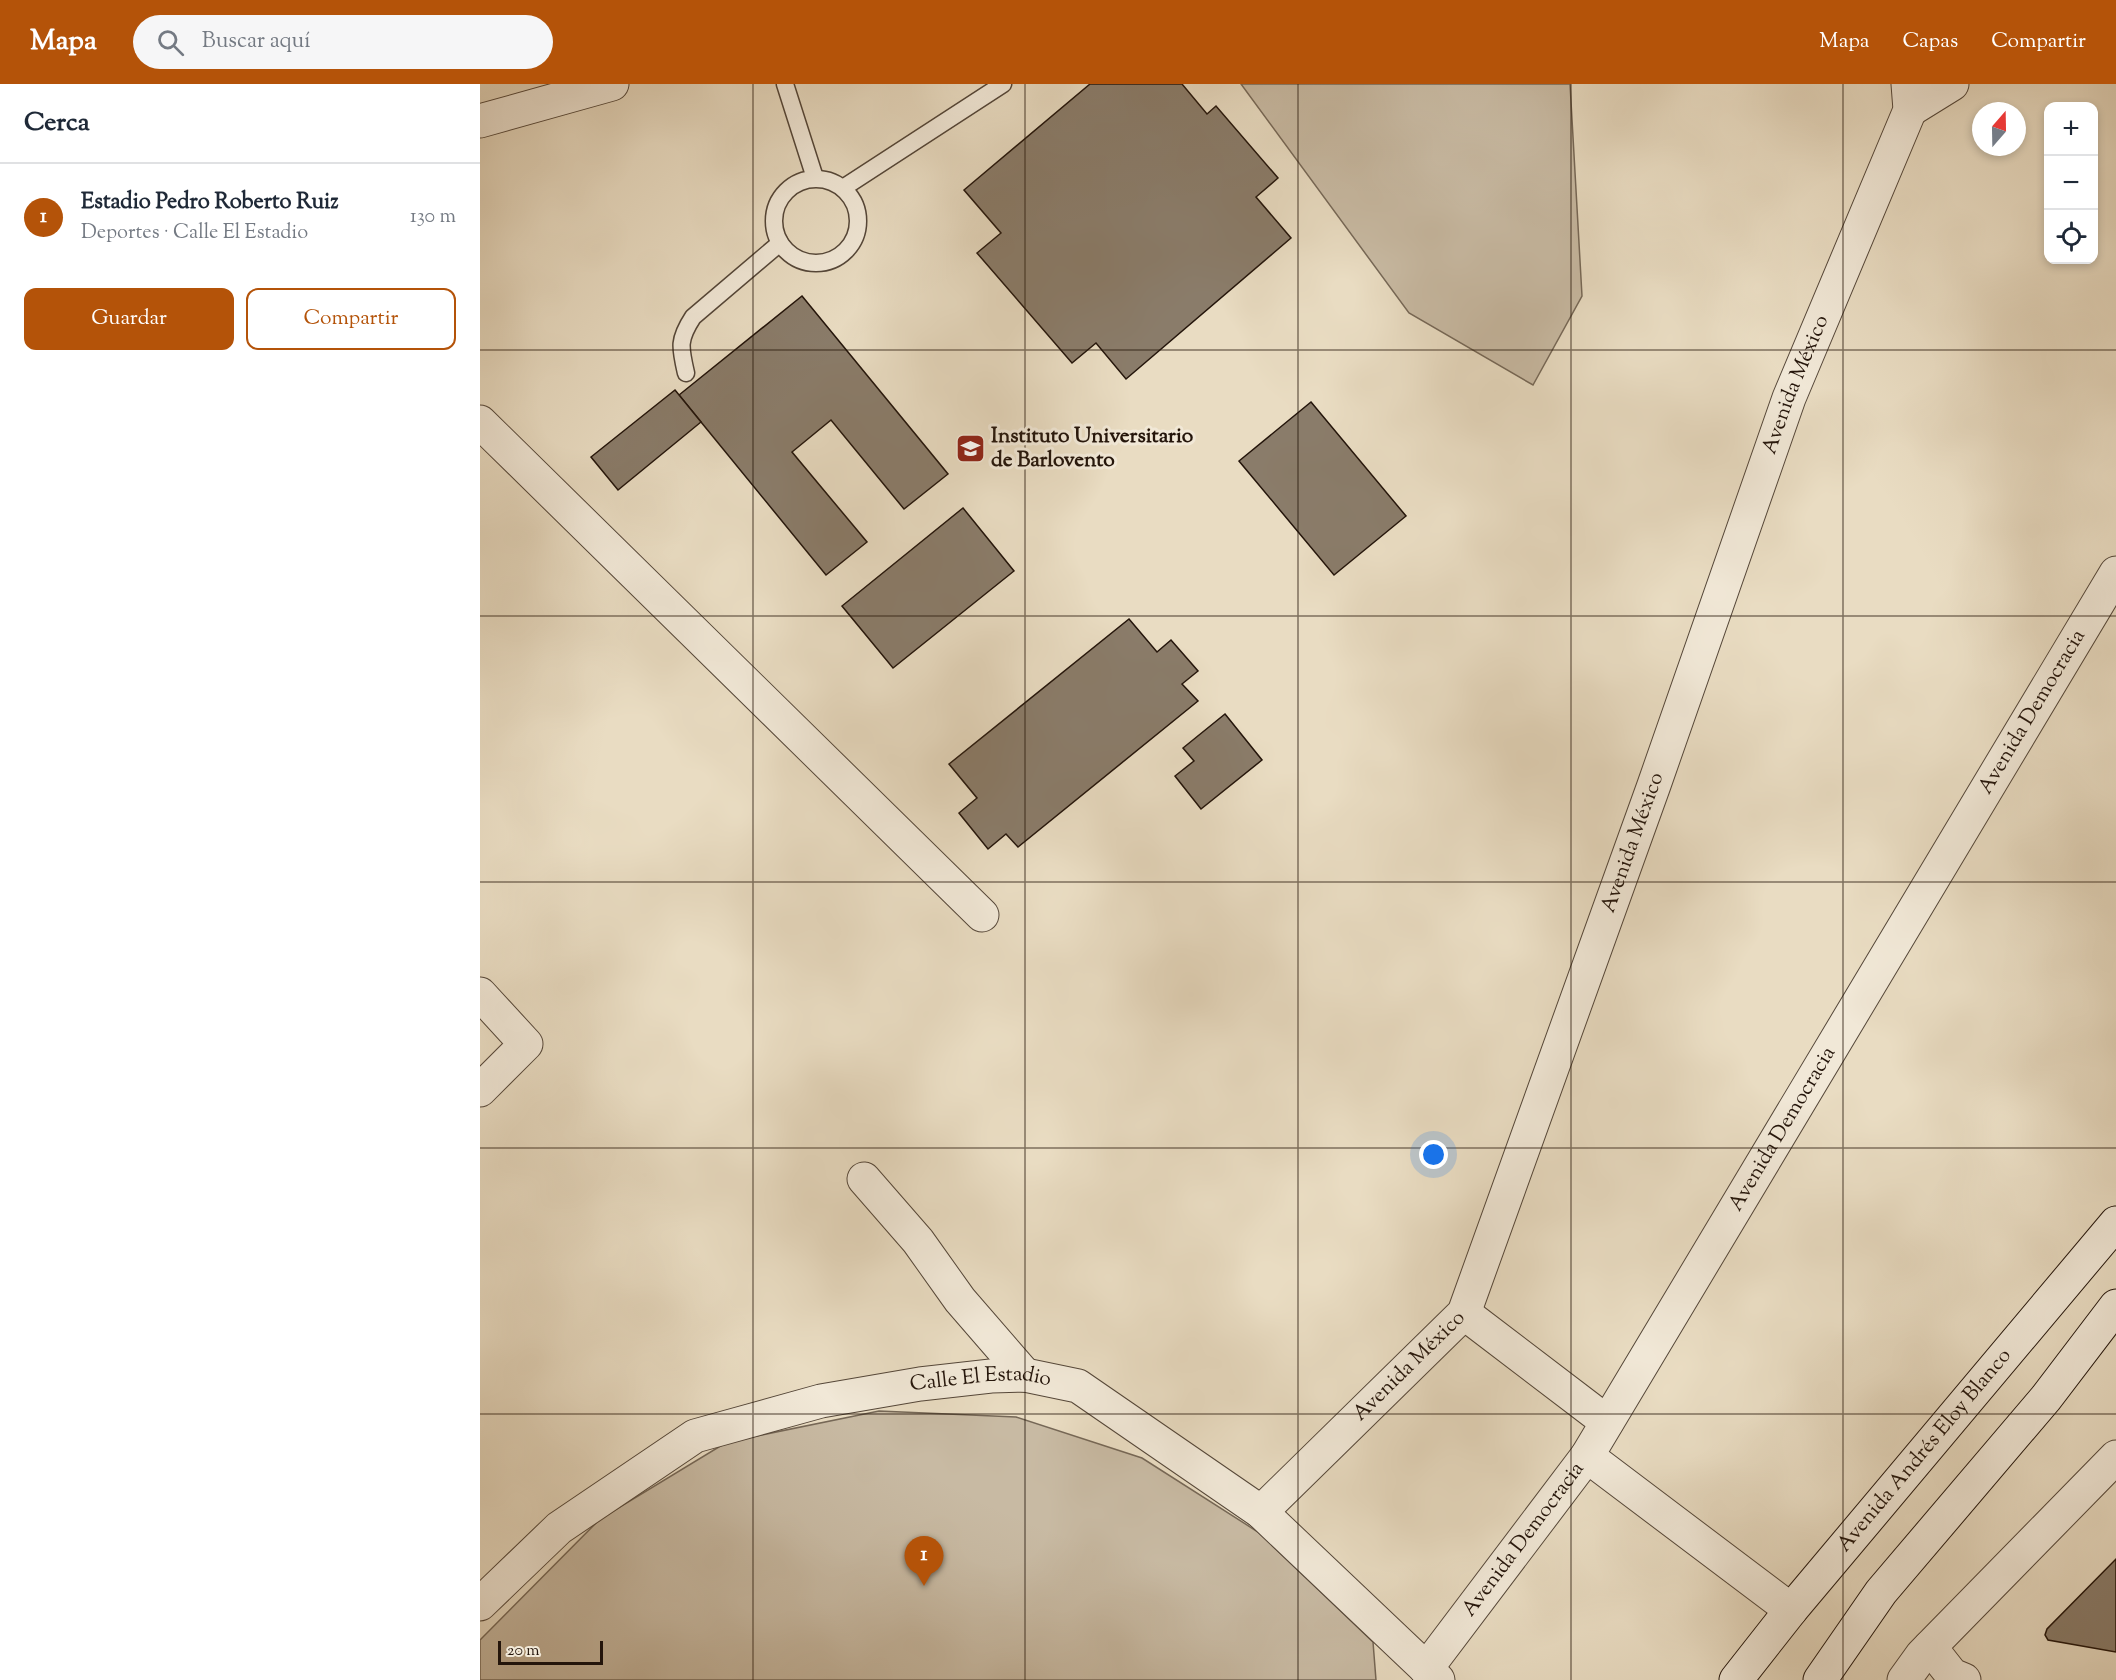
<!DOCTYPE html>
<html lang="es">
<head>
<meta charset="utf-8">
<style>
	:root { --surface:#fff; --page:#f6f6f7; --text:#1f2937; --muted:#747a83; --line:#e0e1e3; --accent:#b45309 }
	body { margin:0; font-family:"Sorts Mill Goudy",serif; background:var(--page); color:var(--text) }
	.controls { position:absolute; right:18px; top:18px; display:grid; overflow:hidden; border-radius:12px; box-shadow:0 3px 9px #0003 }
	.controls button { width:54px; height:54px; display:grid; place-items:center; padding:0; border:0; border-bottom:2px solid var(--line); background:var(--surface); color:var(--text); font:30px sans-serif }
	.compass { position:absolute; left:1492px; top:18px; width:54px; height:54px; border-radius:50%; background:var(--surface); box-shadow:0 3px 9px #0003; rotate:20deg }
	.scale { position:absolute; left:18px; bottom:15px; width:105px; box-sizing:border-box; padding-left:6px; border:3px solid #24150b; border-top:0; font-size:16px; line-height:21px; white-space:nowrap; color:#24150b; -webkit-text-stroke:4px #f1e8d7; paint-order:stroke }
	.you { position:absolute; left:954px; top:1071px; width:21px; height:21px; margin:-15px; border:4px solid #fff; border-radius:50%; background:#1a73e8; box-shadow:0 0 0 9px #1a73e833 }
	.badge { display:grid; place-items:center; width:39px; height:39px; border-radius:50%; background:var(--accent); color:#fff; font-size:20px; font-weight:700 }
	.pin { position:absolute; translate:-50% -50px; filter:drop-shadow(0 2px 3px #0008) }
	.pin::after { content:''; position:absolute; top:32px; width:21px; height:18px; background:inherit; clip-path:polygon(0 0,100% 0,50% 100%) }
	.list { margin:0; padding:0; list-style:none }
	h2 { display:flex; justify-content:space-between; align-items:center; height:78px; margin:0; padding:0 24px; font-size:26px }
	h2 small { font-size:20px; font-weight:400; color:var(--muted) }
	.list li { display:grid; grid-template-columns:39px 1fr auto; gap:18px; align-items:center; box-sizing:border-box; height:108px; padding:0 24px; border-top:2px solid var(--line) }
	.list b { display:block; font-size:22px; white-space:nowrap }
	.list p { margin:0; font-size:20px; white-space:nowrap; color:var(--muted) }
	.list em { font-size:20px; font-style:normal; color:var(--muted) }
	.actions { display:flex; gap:12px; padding:18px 24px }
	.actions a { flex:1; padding:14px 0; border:2px solid var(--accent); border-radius:12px; text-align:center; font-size:21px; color:var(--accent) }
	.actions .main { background:var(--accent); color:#fff }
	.icon { flex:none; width:33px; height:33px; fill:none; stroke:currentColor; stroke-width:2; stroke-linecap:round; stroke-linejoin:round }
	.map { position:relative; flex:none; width:1636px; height:1596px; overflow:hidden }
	header { display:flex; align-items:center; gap:36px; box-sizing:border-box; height:84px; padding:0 30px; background:var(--accent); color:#fff }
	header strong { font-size:28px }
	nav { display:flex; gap:33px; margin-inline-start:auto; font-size:21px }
	.search { width:420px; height:54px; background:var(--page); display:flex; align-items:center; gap:15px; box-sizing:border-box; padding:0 21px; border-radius:33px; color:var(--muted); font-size:22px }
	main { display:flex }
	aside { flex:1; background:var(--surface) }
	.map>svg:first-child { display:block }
	.green { fill:#c8baa3; stroke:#766857; stroke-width:1.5 }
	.building { fill:#8a7c6a; stroke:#24150b; stroke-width:1.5 }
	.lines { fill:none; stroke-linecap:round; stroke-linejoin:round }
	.service-casing { stroke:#554739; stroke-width:19 }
	.minor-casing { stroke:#554739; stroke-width:35 }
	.secondary-casing { stroke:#24150b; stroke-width:35 }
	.service { stroke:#f1e8d7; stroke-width:16 }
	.minor { stroke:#f1e8d7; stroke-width:33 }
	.secondary { stroke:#f1e8d7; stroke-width:33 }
	.grid { fill:none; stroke:#24150b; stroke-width:1.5; stroke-opacity:0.55 }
	.labels { text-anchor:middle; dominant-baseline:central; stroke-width:6; stroke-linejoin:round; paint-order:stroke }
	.street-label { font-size:21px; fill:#24150b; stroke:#f1e8d7 }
	.poi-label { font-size:21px; font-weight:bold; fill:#24150b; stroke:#f1e8d7; text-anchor:start }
</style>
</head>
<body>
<header>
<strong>Mapa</strong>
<div class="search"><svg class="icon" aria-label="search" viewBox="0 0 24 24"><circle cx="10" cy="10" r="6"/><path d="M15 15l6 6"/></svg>Buscar aquí</div>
<nav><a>Mapa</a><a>Capas</a><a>Compartir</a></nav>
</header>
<main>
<aside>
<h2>Cerca<small></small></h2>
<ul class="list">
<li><span class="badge">1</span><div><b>Estadio Pedro Roberto Ruiz</b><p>Deportes · Calle El Estadio</p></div><em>130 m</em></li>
</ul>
<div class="actions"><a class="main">Guardar</a><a>Compartir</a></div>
</aside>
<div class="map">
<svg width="1636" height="1596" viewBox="0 0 1636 1596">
	<rect width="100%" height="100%" fill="#e9dcc2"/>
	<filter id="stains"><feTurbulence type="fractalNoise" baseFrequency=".00333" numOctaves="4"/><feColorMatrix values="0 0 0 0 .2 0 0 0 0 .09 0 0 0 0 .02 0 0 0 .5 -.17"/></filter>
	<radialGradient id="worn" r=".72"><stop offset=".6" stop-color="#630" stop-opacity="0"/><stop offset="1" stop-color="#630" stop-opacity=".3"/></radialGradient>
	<!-- green -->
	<g class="green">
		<path d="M761,0H1090L1102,212L1053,301L929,229Z"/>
		<path d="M399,1327L536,1333L662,1374L778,1448L893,1558L896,1596H0V1556L120,1435L247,1358Z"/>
	</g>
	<!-- building -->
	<g class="building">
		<path d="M610,0H702L727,30L736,22L798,94L776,113L811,154L646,295L616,259L592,279L497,169L521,149L484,106Z"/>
		<path d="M322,212L468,390L424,425L351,336L312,368L387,458L346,491L199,311Z"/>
		<path d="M195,306L221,338L138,406L111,373Z"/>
		<path d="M831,318L926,432L854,491L759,377Z"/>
		<path d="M483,424L534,487L413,584L362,522Z"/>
		<path d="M649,535L677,568L691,556L718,587L702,600L718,617L538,763L526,750L508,765L479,729L497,714L469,680Z"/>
		<path d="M745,630L782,676L721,725L695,692L714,677L703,664Z"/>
		<path d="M1636,1475V1568L1568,1556L1565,1551L1567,1545Z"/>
	</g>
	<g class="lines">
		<defs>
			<g id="service">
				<path d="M305,0L335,94"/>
				<circle cx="336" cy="137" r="42"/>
				<path d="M363,104L523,0"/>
				<path d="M206,289C200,263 198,256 213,233L300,159"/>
			</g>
			<g id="minor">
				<path d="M1430,26L1472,0"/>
				<path d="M0,37L132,0"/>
				<path d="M0,338L502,831"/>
				<path d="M0,910L46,960L0,1006"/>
				<path d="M384,1095L438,1157L480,1216L545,1291"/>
				<path d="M984,1229L1127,1338"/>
				<path d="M1107,1372L1311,1526"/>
				<path id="s1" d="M781,1428L984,1229L1174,701L1309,314L1430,26L1428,0"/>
				<path id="s2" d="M0,1520L79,1444L215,1352L341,1317L440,1300L511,1292L545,1291L598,1302L781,1428L958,1596"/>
				<path d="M1450,1563L1472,1591L1484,1596"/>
				<path id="s3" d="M946,1585L1107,1372L1636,489"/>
				<path d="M1424,1596L1442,1571L1636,1373"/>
			</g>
			<g id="secondary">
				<path id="s4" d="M1256,1596L1311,1526L1636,1139"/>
				<path d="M1340,1596L1401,1508L1566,1314L1636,1222"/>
			</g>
		</defs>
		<!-- service casing -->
		<use href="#service" class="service-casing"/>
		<!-- minor casing -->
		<use href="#minor" class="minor-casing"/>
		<!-- secondary casing -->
		<use href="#secondary" class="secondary-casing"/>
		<!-- service -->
		<use href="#service" class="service"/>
		<!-- minor -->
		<use href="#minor" class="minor"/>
		<!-- secondary -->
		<use href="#secondary" class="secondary"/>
	</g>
	<!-- grid -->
	<path class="grid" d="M273,0V1596M545,0V1596M818,0V1596M1091,0V1596M1363,0V1596M0,266H1636M0,532H1636M0,798H1636M0,1064H1636M0,1330H1636"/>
	<!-- icons -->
	<defs>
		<symbol id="university-square" viewBox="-11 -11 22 22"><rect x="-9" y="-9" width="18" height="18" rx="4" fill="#8f2418" stroke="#f1e8d7"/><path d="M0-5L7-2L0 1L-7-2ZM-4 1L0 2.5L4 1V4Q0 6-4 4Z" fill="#fff"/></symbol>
	</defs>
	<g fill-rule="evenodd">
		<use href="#university-square" x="474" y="348" width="33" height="33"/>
	</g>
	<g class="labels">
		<!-- street labels -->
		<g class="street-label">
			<text stroke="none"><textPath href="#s1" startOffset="1270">Avenida México</textPath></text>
			<text stroke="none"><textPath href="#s3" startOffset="1134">Avenida Democracia</textPath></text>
			<text stroke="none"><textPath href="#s1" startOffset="784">Avenida México</textPath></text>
			<text stroke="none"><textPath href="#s3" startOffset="648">Avenida Democracia</textPath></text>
			<text stroke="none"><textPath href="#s1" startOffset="208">Avenida México</textPath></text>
			<text stroke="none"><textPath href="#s2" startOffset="566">Calle El Estadio</textPath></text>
			<text stroke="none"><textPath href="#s4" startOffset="297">Avenida Andrés Eloy Blanco</textPath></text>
			<text stroke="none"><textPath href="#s3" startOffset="162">Avenida Democracia</textPath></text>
		</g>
		<!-- poi labels -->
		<g class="poi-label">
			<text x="511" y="353">Instituto Universitario<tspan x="511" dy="24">de Barlovento</tspan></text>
		</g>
	</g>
	<rect width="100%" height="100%" filter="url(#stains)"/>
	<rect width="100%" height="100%" fill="url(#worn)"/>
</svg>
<div class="controls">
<button>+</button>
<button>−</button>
<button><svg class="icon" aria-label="locate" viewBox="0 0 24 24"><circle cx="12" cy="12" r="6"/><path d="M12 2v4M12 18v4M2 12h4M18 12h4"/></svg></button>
</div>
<svg class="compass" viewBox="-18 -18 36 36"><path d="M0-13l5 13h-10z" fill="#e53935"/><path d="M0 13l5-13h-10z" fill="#747a83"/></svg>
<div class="scale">20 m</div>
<div class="you"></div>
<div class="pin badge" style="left:444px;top:1502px">1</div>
</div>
</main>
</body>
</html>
